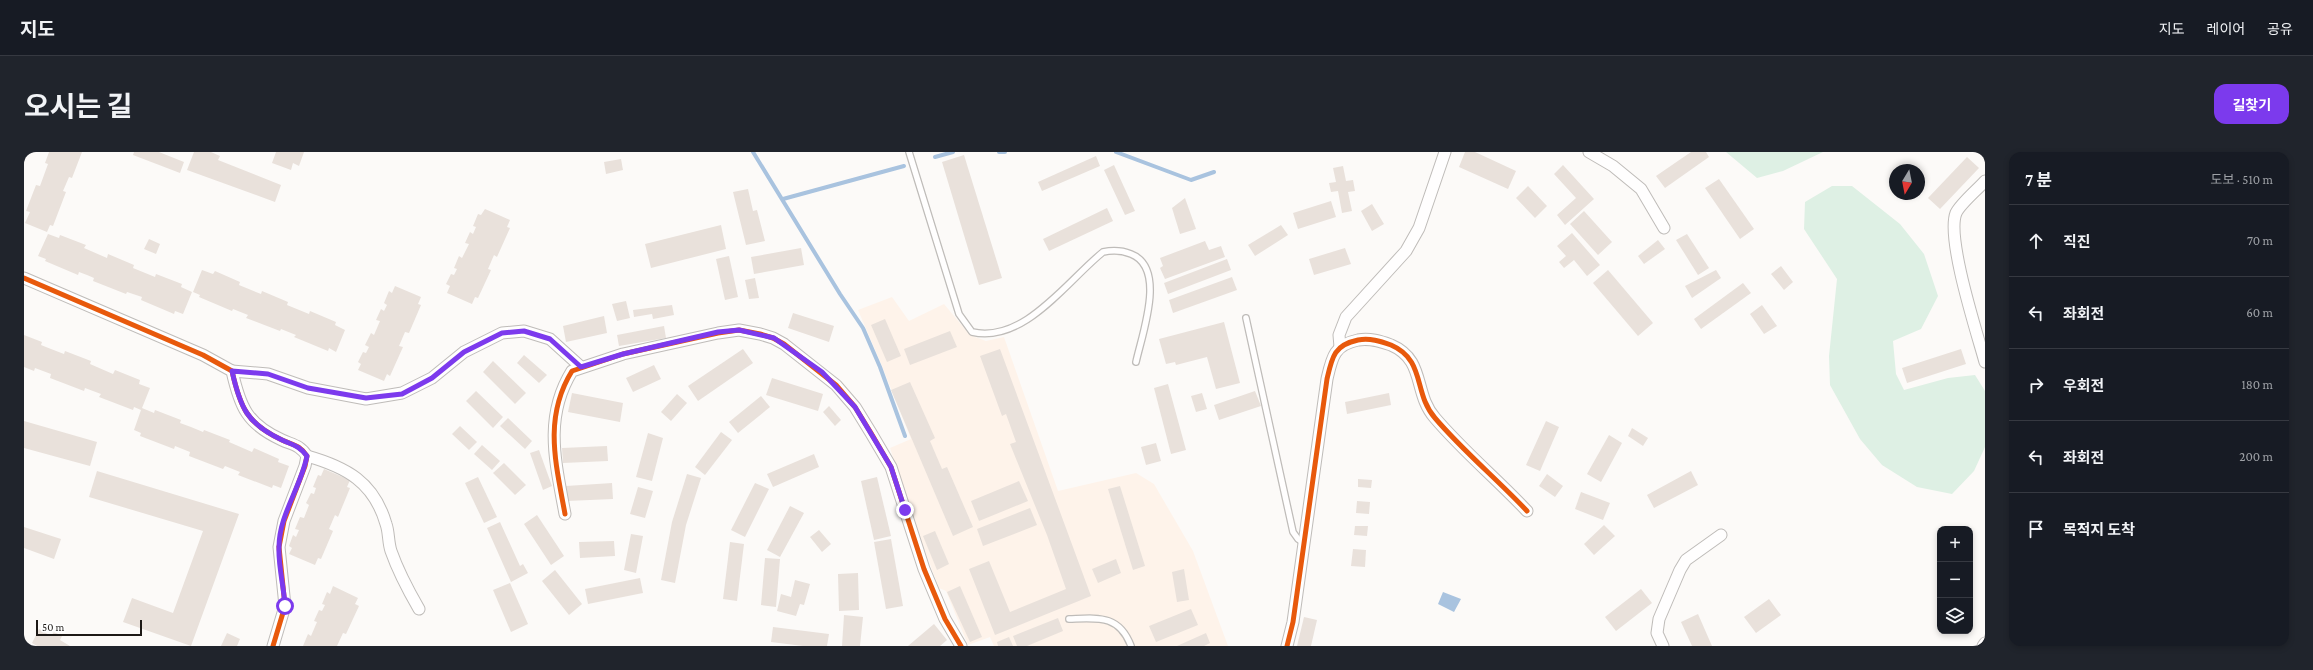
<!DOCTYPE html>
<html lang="ko">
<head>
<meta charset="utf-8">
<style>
	:root { --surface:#171b24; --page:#20242c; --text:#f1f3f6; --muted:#9ea1a6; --line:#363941; --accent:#7c3aed }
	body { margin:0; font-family:"Crimson Pro","Noto Sans KR",serif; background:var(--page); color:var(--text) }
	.controls { position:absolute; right:12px; bottom:12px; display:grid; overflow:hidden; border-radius:8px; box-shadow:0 2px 6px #0003 }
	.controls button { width:36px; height:36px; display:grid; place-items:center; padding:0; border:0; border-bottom:1px solid var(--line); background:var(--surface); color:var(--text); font:20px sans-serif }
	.compass { position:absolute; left:1865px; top:12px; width:36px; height:36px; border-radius:50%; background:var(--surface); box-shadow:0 2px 6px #0003; rotate:190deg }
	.scale { position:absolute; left:12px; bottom:10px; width:106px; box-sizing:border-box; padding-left:4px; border:2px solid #1d1916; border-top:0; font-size:11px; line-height:14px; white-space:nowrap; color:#1d1916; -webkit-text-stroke:3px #fff; paint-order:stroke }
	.stop { position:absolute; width:12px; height:12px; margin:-9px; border:3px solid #7c3aed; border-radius:50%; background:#fff }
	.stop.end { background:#7c3aed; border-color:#fff; box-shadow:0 1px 4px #0008 }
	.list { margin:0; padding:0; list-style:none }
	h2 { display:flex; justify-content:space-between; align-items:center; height:52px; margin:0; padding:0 16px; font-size:17px }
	h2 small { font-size:13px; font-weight:400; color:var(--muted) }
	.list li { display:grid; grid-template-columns:26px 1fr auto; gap:12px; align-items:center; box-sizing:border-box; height:72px; padding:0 16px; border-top:1px solid var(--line) }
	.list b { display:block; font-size:15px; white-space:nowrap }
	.list em { font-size:13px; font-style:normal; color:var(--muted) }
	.icon { flex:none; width:22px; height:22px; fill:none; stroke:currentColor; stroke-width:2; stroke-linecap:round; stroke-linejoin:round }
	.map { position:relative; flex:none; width:1961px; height:494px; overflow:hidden; border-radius:12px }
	header { display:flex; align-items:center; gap:24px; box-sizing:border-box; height:56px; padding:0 20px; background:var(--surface); border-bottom:1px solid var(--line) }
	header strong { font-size:19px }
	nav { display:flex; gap:22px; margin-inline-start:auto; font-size:14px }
	.intro { display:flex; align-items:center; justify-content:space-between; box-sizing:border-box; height:96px; padding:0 24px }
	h1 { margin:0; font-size:28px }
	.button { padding:10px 18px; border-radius:12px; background:var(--accent); color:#fff; font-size:14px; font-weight:700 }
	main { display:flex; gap:24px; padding:0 24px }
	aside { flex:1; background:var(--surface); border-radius:12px; box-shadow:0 2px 6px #0003 }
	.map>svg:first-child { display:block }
	.built { fill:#fef3ea }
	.green { fill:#def0e4 }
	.water { fill:#a9c3df }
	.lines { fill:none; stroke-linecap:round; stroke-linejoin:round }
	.stream { stroke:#a9c3df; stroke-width:4 }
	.building { fill:#e9e1db }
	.service-casing { stroke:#bfbcb9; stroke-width:8 }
	.minor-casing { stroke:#bfbcb9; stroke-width:13 }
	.service { stroke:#fffefe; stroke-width:5.5 }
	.minor { stroke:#fffefe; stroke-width:11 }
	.cycleway-casing { stroke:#fff; stroke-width:8 }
	.cycleway { stroke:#e8590c; stroke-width:5 }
	.route { stroke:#7c3aed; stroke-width:5 }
</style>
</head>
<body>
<header>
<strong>지도</strong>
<nav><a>지도</a><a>레이어</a><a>공유</a></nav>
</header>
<div class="intro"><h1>오시는 길</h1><a class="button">길찾기</a></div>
<main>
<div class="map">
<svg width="1961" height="494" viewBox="0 0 1961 494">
	<rect width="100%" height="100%" fill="#fcfaf8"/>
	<!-- built -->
	<path class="built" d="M868,145L885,169L920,152L946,183L962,189L980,185L1034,339L1112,321L1130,332L1169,399L1204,494H970L966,485L944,493L922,439L915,436L890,370L866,296L887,287L858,214L834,158Z"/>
	<!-- green -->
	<g class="green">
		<path d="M1702,0H1799L1759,19L1733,26Z"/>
		<path d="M1808,34H1828L1876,72L1900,102L1914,144L1897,177L1869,189L1872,222L1880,238L1924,226L1951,223L1961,239V295L1950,319L1928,342L1893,335L1858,313L1836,287L1806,233L1805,204L1813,127L1780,77L1781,50Z"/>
	</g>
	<!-- water -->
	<path class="water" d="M1419,440L1437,447L1430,460L1414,452Z"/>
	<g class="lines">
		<!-- stream -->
		<g class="stream">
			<path d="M729,0L816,142L839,176L856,215L881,284"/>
			<path d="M975,0H981"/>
			<path d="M1092,0L1167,28L1190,20"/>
			<path d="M911,5L929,0"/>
			<path d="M759,47L880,14"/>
		</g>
	</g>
	<!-- building -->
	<g class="building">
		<path d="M25,0H58L48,26L45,25L39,39L42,40L29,74L26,73L23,80L1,71L6,60L2,59L12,33L16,34L24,12L21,11Z"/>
		<path d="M110,0H135L160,10L156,21L109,3Z"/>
		<path d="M170,0H187L196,4L194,8L257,33L251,50L163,18Z"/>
		<path d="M252,0H280L275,14L269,11L267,18L248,11Z"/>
		<path d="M1441,0H1451L1492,19L1484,37L1435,15Z"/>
		<path d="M1667,0H1682L1685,5L1641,36L1632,24Z"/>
		<path d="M940,3L978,126L955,133L918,10Z"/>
		<path d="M1072,4L1076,14L1018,39L1014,30Z"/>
		<path d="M1943,5L1955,16L1916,57L1904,46Z"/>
		<path d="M597,7L599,18L582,22L580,10Z"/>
		<path d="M1090,13L1111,59L1101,63L1080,18Z"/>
		<path d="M1539,13L1570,47L1541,73L1533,63L1552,46L1530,22Z"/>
		<path d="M1319,14L1322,29L1329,28L1331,39L1324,40L1328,59L1318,61L1314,39L1307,40L1305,31L1312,30L1309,16Z"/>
		<path d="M1695,27L1730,77L1716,87L1681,36Z"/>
		<path d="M1504,34L1523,54L1511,66L1492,46Z"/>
		<path d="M724,37L729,59L733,58L741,89L722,93L709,40Z"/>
		<path d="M1161,46L1172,77L1156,82L1148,56Z"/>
		<path d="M1307,49L1312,65L1274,77L1269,61Z"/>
		<path d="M1348,52L1360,72L1348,79L1337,59Z"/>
		<path d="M1083,56L1089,69L1025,99L1019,87Z"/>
		<path d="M461,57L486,68L483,75L486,76L473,105L470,103L464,117L467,118L454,146L451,145L448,152L423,141L426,134L422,132L427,122L430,123L433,117L430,116L435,104L438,106L445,92L441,91L446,80L449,82L452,75L449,74L454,62L457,63Z"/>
		<path d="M1560,59L1588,90L1574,103L1546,72Z"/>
		<path d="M697,73L702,97L627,116L621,92Z"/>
		<path d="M1257,73L1264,83L1231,104L1224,93Z"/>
		<path d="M1548,81L1576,113L1563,124L1550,108L1540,116L1535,110L1542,104L1533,94Z"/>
		<path d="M24,82L35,86L36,83L62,93L60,96L83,106L84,102L110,113L109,116L131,125L132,122L158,132L157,135L168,140L159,162L151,159L150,162L117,148L118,145L103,140L102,142L69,129L70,126L63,123L55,120L54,123L21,109L22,107L14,104Z"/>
		<path d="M1663,82L1685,116L1674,123L1652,88Z"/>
		<path d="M125,87L136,92L132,102L120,97Z"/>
		<path d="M1634,88L1641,97L1620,112L1614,104Z"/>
		<path d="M1181,89L1185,98L1197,94L1201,105L1141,127L1136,116L1139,114L1136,106Z"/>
		<path d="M777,96L780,113L730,122L727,105Z"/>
		<path d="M1321,96L1327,112L1290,123L1285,107Z"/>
		<path d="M705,104L714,145L701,148L692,107Z"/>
		<path d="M1203,107L1207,118L1144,142L1140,131Z"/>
		<path d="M1757,114L1769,130L1760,138L1747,122Z"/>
		<path d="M178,118L189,122L191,119L216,130L215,133L237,142L238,139L264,150L263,153L285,162L286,159L312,170L311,173L321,178L312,200L305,196L304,199L270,185L272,183L257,177L256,179L222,166L224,163L209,157L208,159L175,145L176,143L169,140Z"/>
		<path d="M1584,118L1629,171L1614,184L1569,131Z"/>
		<path d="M1692,118L1697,126L1668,146L1661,134Z"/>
		<path d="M1208,125L1213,138L1149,161L1145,148Z"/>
		<path d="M731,126L735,146L725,147L721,128Z"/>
		<path d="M1719,131L1727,141L1677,177L1670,167Z"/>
		<path d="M371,134L397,145L394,152L397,153L385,181L381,180L375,194L379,195L366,224L363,222L360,229L334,218L337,212L334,210L339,200L342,201L345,195L341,193L347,181L350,183L356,169L352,168L357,157L360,159L363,153L360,151L365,139L368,141Z"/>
		<path d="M602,149L606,166L593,169L588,152Z"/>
		<path d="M648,153L650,163L629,167L628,162L610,165L609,158Z"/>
		<path d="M1738,153L1753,174L1740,182L1726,162Z"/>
		<path d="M769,161L810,174L805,190L764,176Z"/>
		<path d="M580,164L583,181L542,190L539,174Z"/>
		<path d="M861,167L877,204L863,210L847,173Z"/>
		<path d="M1200,170L1216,231L1192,237L1183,205L1152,213L1151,210L1142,212L1135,187Z"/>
		<path d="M640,174L642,186L595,194L593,183Z"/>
		<path d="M926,179L933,195L886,213L880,197Z"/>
		<path d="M0,183L18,190L17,193L27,197L40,202L41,199L67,209L66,212L89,222L91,218L116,228L115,232L126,236L118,256L130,261L131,258L157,268L156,271L167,275L179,280L180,278L206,288L205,290L228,300L230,296L255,307L254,310L265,314L257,336L249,333L248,336L214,323L216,320L201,314L199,317L165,304L166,300L151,294L150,297L116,284L117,281L110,278L117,258L110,255L109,258L75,245L77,242L61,236L60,239L26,226L27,222L11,216L10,219L0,215Z"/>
		<path d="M719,197L729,211L674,249L664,234Z"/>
		<path d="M976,197L1067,444L971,483L945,417L965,409L986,460L1042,437L1023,383L986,292L992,290L982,262L978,264L956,204Z"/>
		<path d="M1937,197L1942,212L1883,231L1878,216Z"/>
		<path d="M500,203L523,223L515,231L493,211Z"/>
		<path d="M469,209L502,241L491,252L459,220Z"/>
		<path d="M630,213L637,227L609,240L602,226Z"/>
		<path d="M748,226L799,242L794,259L742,243Z"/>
		<path d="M886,230L911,286L906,289L918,317L923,315L949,375L929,384L867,238Z"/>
		<path d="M1144,232L1162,298L1147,302L1130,236Z"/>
		<path d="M452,239L479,265L469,276L442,249Z"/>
		<path d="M1231,239L1237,254L1195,268L1190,253Z"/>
		<path d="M548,241L599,251L596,270L544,260Z"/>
		<path d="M1178,241L1183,257L1172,260L1167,244Z"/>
		<path d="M1365,241L1367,253L1323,262L1321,250Z"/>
		<path d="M653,242L663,251L647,269L637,260Z"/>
		<path d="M737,244L746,255L714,281L705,270Z"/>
		<path d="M805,254L817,268L811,274L799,260Z"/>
		<path d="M484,266L508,289L501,297L476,274Z"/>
		<path d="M0,269L73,290L66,314L0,296Z"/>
		<path d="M1522,269L1535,275L1516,319L1502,313Z"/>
		<path d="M436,274L453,290L445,298L428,282Z"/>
		<path d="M1608,276L1624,286L1619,294L1604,284Z"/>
		<path d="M697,280L708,288L681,323L671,315Z"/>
		<path d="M624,281L639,286L628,329L612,325Z"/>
		<path d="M1585,283L1598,291L1577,330L1563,322Z"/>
		<path d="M1132,291L1137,309L1122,313L1117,295Z"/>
		<path d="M458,293L476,309L468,318L450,302Z"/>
		<path d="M583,294L584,309L539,311L538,296Z"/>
		<path d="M515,298L528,334L519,338L506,301Z"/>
		<path d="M790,302L795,315L749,335L743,322Z"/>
		<path d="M480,311L502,333L491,343L469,321Z"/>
		<path d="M300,317L326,328L323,335L326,336L314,365L311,363L305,377L309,379L297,407L294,406L291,413L265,402L268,396L265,394L269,383L272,385L275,378L271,377L276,365L280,366L285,353L282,351L287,341L290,342L292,336L289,335L294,323L297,324Z"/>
		<path d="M73,319L215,362L167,494L99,470L108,446L149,461L179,379L65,345Z"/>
		<path d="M1667,319L1674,333L1630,356L1623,343Z"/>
		<path d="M663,322L677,326L662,373L651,431L637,428L648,370Z"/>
		<path d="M1523,322L1539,334L1531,345L1515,334Z"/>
		<path d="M454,325L473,365L460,371L441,331Z"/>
		<path d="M853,325L867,384L850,388L837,329Z"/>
		<path d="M1334,327L1348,328L1347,336L1334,335Z"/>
		<path d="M995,329L1004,349L955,369L947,349Z"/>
		<path d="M588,331L589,347L543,349L542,334Z"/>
		<path d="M731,331L745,337L721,385L707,378Z"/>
		<path d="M1096,334L1121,414L1109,418L1084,337Z"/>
		<path d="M614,335L629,339L621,366L606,362Z"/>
		<path d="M1557,340L1586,351L1579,368L1551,357Z"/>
		<path d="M1333,349L1346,350L1345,362L1332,361Z"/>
		<path d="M766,354L780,361L756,405L743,398Z"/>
		<path d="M1006,356L1013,373L959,394L953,377Z"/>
		<path d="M513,363L540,404L527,413L500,372Z"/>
		<path d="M476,370L496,414L499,412L504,421L487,430L463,376Z"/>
		<path d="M1580,373L1591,384L1570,403L1560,392Z"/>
		<path d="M1331,374H1344L1343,384L1330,383Z"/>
		<path d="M0,375L37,387L30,407L0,396Z"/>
		<path d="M795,378L807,392L798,400L786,385Z"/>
		<path d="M911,379L925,412L913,418L899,384Z"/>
		<path d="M607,382L619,384L612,421L600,418Z"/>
		<path d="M867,387L879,454L862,457L850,390Z"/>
		<path d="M590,389L591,404L556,406L555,390Z"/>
		<path d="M706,390L720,392L713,449L699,447Z"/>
		<path d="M1329,397L1342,398L1341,415L1327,414Z"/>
		<path d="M741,406L756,407L752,455L737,453Z"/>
		<path d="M1092,407L1097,421L1074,431L1068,417Z"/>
		<path d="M1160,417L1165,448L1153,450L1148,420Z"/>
		<path d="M531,418L558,452L545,463L518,429Z"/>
		<path d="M834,421L835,458L815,459L814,422Z"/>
		<path d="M616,426L619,441L564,452L561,437Z"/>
		<path d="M771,428L786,432L780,453L776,452L772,464L753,459L757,442L767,445Z"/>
		<path d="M486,431L504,472L487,480L469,438Z"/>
		<path d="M309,434L334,446L331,452L335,454L322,482L319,481L313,494H279L284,482L287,484L293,470L290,469L295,458L298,459L301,453L298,452L303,440L306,442Z"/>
		<path d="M936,434L958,485L946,490L923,440Z"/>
		<path d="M1617,437L1628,451L1592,479L1581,465Z"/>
		<path d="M1745,447L1757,463L1732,481L1720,465Z"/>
		<path d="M1167,457L1174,473L1132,490L1125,474Z"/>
		<path d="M1674,462L1688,494H1668L1657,470Z"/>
		<path d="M820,463L839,465L836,494H818Z"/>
		<path d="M1280,465L1293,468L1287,494H1273Z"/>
		<path d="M1034,466L1039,479L1003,494H993L989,484Z"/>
		<path d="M910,472L923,488L916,494H884Z"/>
		<path d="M749,475L805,482L803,494H779L747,490Z"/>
		<path d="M15,477L27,484L30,480L38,484L36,488L46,494H13L8,491Z"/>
		<path d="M203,481L216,487L213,494H197Z"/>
		<path d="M1182,481L1186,491L1180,494H1153Z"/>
		<path d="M985,485L989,494H974L973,490Z"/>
	</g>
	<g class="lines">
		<defs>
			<g id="service">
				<path d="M885,0L935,162L948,180C1000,192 1043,129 1079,100C1089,98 1097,98 1107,102C1143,116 1118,182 1112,210"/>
				<path d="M1222,166L1269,380L1274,387L1280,391"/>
				<path d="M1045,467C1073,466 1095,462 1107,494"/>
			</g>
			<g id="minor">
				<path d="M1565,0L1589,14L1617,37L1640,76"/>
				<path d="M1961,29C1954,37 1936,52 1932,61C1922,86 1953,181 1961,210"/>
				<path d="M0,126L179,203L208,219C216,255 223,272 258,288C269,293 276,293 283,304L281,314L260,369L255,395L261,454L249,494"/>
				<path d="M1316,195L1315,183L1322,165L1382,99L1395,76L1421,0"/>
				<path d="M208,219L244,222L284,236L342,247L378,241L408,226L440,200L478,181L500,179L526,187L557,215"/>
				<path d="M283,304C322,315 350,330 362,372C365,380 364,390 367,399C374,419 384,438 395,457"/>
				<path d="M541,362C532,312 519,266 548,219L599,202L694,181L715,178L736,182L749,186L760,192L812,233L831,255L847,281L867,315L900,417L921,467L937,494"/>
				<path d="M1263,494L1269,470L1303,227C1308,205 1310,193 1334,188C1346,186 1356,189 1367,193C1402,208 1389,241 1411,266C1439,299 1473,327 1503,359"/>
				<path d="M1639,494L1633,481L1635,467L1656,418L1662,408L1697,383"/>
				<path d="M1959,494L1961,491"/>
			</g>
		</defs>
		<!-- service casing -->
		<use href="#service" class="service-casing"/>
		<!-- minor casing -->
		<use href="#minor" class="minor-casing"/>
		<!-- service -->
		<use href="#service" class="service"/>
		<!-- minor -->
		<use href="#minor" class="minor"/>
		<defs>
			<g id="cycleway">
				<path d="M0,126L179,203L208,219C216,255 223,272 258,288C269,293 276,293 283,304L281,314L260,369L255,395L261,454L249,494"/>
				<path d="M541,362C532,312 519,266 548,219L599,202L694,181L715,178L736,182L749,186L760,192L812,233L831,255L847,281L867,315L900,417L921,467L937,494"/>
				<path d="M1263,494L1269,470L1303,227C1308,205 1310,193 1334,188C1346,186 1356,189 1367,193C1402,208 1389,241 1411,266C1439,299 1473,327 1503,359"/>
			</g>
		</defs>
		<!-- cycleway casing -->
		<use href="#cycleway" class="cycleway-casing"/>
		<!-- cycleway -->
		<use href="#cycleway" class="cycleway"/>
	</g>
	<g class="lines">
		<!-- route -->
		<path class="route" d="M261,454C260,435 254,413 255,395C255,363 277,335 283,304C276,294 269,293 258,288C223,272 216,255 208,219L244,222L284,236L342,246L378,242L408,226L440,200L478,181L500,179L526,187L557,215L599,202L694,180L715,178L750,186L798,220L831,255L867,315L881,358"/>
	</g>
</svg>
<div class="controls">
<button>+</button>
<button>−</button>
<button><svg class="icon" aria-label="layers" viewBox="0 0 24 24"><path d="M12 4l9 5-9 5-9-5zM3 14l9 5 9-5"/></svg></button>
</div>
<svg class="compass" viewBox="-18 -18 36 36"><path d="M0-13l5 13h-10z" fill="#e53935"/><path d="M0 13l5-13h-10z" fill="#9ea1a6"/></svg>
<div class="scale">50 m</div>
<div class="stop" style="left:261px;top:454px"></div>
<div class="stop end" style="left:881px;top:358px"></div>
</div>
<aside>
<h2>7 분<small>도보 · 510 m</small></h2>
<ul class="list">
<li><svg class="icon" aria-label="ahead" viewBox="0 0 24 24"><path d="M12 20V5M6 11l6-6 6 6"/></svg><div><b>직진</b></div><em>70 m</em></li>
<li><svg class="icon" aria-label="left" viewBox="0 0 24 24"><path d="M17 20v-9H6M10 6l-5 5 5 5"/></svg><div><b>좌회전</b></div><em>60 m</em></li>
<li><svg class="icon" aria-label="right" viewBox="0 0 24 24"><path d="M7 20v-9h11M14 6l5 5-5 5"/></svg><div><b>우회전</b></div><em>180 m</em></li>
<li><svg class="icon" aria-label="left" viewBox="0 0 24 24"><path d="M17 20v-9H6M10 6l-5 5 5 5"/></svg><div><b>좌회전</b></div><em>200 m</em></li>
<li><svg class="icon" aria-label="arrive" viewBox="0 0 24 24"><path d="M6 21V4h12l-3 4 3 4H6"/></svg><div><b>목적지 도착</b></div></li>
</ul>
</aside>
</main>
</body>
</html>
